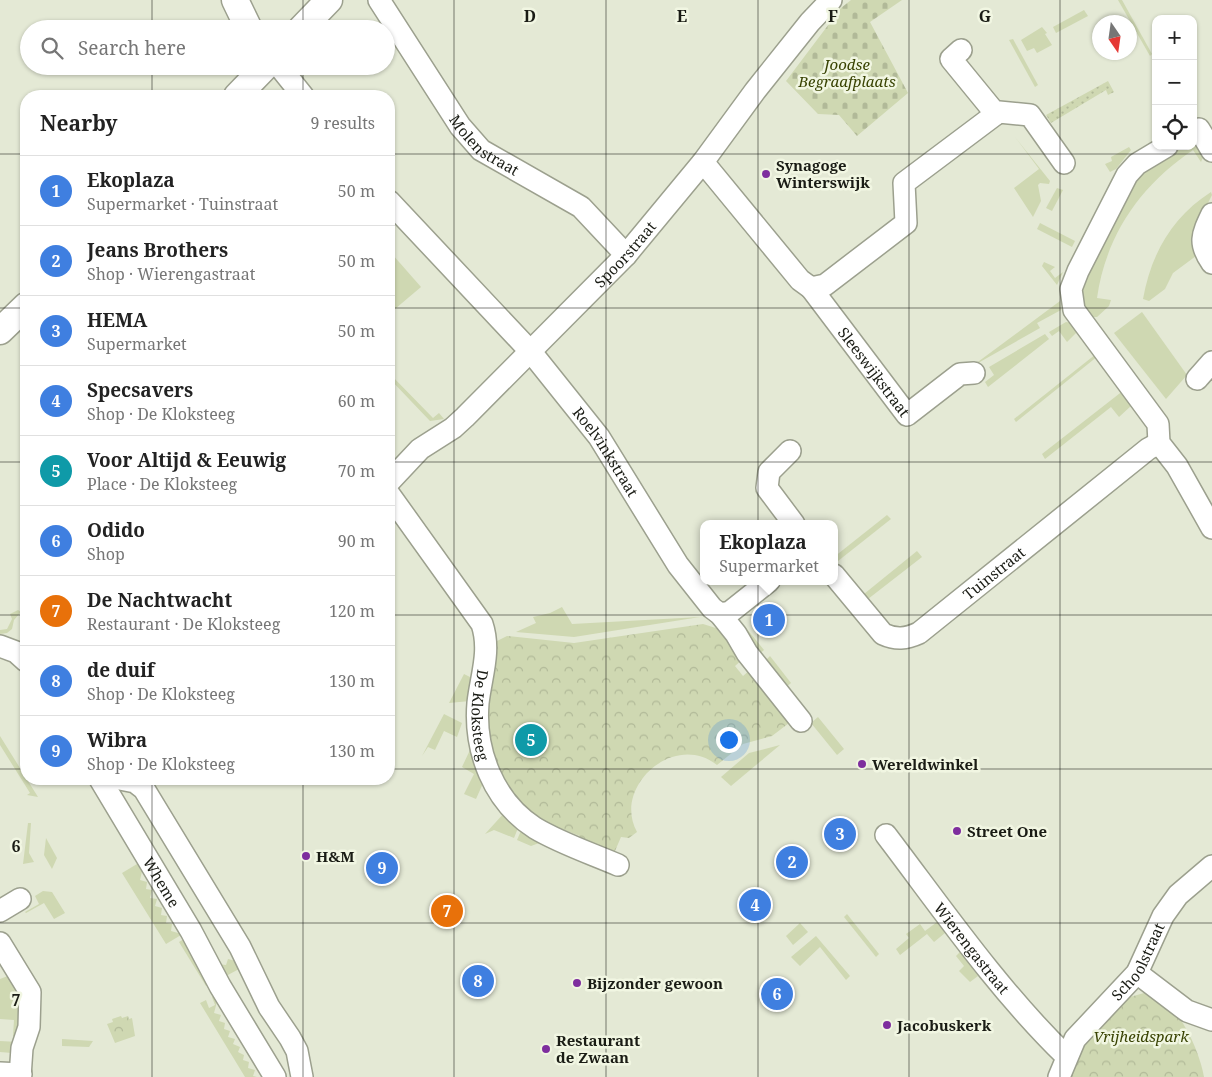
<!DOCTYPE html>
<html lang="en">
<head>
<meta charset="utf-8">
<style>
	:root { --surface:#fff; --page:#f2f2f2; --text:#222; --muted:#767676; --line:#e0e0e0; --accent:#7e2e9e }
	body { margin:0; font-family:"Noto Serif",serif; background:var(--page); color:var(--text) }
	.controls { position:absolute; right:15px; top:15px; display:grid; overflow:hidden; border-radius:10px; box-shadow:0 1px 4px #0004 }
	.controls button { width:45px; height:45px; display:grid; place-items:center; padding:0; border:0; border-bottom:1px solid var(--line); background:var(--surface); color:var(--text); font:25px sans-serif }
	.compass { position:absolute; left:1092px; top:15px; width:45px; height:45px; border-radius:50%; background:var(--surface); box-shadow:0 1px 4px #0004; rotate:167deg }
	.you { position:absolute; left:728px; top:739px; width:18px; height:18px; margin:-12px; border:4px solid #fff; border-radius:50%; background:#1a73e8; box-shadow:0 0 0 8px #1a73e833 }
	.badge { display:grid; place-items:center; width:32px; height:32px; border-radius:50%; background:var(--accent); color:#fff; font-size:16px; font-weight:700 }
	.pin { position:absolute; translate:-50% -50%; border:2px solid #fff; box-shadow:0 1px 5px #0006 }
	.popup { position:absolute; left:700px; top:520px; width:138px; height:65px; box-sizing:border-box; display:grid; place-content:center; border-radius:10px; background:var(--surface); filter:drop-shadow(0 1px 4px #0005); font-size:16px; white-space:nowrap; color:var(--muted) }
	.popup b { font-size:19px; color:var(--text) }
	.popup::after { content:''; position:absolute; left:50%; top:100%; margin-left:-10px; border:10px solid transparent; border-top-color:var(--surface) }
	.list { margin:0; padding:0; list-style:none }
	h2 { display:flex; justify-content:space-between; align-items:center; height:65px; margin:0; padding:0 20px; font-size:21px }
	h2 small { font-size:16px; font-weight:400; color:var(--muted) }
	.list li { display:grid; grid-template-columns:32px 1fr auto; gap:15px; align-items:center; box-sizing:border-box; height:70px; padding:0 20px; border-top:1px solid var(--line) }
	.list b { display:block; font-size:19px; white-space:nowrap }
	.list p { margin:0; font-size:16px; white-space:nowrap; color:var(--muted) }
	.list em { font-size:16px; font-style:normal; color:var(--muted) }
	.icon { flex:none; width:28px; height:28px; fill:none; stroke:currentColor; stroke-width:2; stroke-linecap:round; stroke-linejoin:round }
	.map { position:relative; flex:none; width:1212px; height:1077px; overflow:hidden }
	.search { position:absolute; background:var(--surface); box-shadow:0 1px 4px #0004; left:20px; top:20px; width:375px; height:55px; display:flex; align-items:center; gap:12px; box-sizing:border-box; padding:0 18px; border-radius:28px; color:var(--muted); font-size:19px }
	.panel { position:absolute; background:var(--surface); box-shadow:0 1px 4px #0004; left:20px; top:90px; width:375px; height:695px; border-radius:20px }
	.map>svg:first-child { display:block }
	.grass { fill:#cfd8b2 }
	.cemetery { fill:url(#cemetery-stones) }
	.park { fill:url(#park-crowns) }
	.garden { fill:url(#garden-dots) }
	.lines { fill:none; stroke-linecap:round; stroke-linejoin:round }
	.minor-casing { stroke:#9ca08e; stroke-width:24 }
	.tertiary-casing { stroke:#9ca08e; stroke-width:29 }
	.minor { stroke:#fff; stroke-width:21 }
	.tertiary { stroke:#fff; stroke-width:26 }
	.grid { fill:none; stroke:#1a1c15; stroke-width:1; stroke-opacity:0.55 }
	.poi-dot { fill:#7e2e9e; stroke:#f1f6e2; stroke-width:2 }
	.labels { text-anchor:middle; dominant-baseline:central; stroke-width:5; stroke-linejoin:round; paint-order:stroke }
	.park-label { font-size:15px; font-style:italic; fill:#394303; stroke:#f1f6e2 }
	.street-label { font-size:15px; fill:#1a1c15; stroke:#f1f6e2 }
	.poi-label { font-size:15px; font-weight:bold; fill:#1a1c15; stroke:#f1f6e2; text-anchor:start }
	.grid-label { font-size:16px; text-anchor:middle; font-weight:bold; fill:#1a1c15; stroke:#f1f6e2; stroke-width:5; stroke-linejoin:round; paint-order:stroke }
</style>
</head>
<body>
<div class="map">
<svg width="1212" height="1077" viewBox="0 0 1212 1077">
	<defs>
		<pattern id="cemetery-stones" width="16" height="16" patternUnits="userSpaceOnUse" patternTransform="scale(1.25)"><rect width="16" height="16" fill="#cfd8b2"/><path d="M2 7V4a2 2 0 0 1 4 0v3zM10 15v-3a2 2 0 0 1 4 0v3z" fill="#b1b998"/></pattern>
		<pattern id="park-crowns" width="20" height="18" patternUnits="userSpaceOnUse" patternTransform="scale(1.25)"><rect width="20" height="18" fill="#cfd8b2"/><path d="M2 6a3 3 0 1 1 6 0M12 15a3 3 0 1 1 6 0" fill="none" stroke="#b1b998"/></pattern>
		<pattern id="garden-dots" width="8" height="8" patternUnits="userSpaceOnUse" patternTransform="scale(1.25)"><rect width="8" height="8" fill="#cfd8b2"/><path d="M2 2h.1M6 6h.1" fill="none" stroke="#b1b998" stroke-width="1.8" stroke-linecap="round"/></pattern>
	</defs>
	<rect width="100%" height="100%" fill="#e4e9d5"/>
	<!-- grass -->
	<g class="grass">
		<path d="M1118,0H1122L1152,54L1150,56Z"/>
		<path d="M1084,10L1088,16L1056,33L1053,27Z"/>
		<path d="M1042,27L1047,33L1045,34L1052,45L1037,53L1034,48L1027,51L1021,40Z"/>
		<path d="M1013,39L1038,85L1035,87L1009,40Z"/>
		<path d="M1015,137L1050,181L1049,184L1040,183L1038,185L1041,201L1033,217L1014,188L1039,169Z"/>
		<path d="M1199,143L1204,155L1201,162L1193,150C1140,186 1106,235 1097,298L1111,300L1109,306L1097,317H1090L1083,306V284L1134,181L1150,166L1184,146L1189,149Z"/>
		<path d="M1129,147L1131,150L1116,169L1110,172L1105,164L1112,161L1111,157Z"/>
		<path d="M1057,188L1063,190L1052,211L1046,208Z"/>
		<path d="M1211,192L1212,195L1196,227V256L1173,273L1165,289L1149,301L1143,299C1151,254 1172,217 1211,192Z"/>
		<path d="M1040,223L1075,241L1072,247L1037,229Z"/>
		<path d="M392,254L421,287L389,314V255Z"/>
		<path d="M1044,262L1055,267L1050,271L1055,278L1063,272L1057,285L1042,266Z"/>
		<path d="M1060,301L1061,310L1037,323L1040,328L971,367Z"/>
		<path d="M1142,312L1187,375L1166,399L1114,333Z"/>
		<path d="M1066,322L1072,323L1077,332L1067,342L1059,331L1052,336L1049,332Z"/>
		<path d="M1045,334L1049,339L988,387L985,382L994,375L989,367Z"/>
		<path d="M1096,354L1098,356L1016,422L1014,419Z"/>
		<path d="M389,373L433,418L439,413L444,419L430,421L389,378Z"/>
		<path d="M1124,390L1132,405L1119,417L1111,407L1045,459L1042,454Z"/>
		<path d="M887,515L891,519L838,561L834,557Z"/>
		<path d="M917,551L922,557L868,599L864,594Z"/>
		<path d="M562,607L572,624L700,617L574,637L516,632L536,623L533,617L550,613Z"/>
		<path d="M18,610L21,612L14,620L12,629L7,633L0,634V630L7,629L12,619L10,614Z"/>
		<path d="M742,623L764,650L757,656L738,626Z"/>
		<path d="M770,656L791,683L784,689L763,663Z"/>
		<path d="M464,674L476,680L470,701L449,703Z"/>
		<path d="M444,714L462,723L457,737L444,731L435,750L428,747L422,756Z"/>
		<path d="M818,717L844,749L837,755L811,723Z"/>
		<path d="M0,736L38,797L27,795L30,793L0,745Z"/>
		<path d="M780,745L731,786L721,777L749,753Z"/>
		<path d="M470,750L484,781L476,799L464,794L474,774L462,767Z"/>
		<path d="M505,812L520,823L514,838L494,830L485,834Z"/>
		<path d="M28,823H31L29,853L34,862L23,864Z"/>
		<path d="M523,826L542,842L531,846L517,840Z"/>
		<path d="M46,838L57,858L52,869L44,855Z"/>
		<path d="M142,861L144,863L140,880L147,882L146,889L152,890L150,898L157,899L155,906L162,908L161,915L167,916L166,923L172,924L171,931L178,933L179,926L186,932L166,944L122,873Z"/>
		<path d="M43,891L52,892L65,913L54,919L44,903L26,913L25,912L39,904L35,896Z"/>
		<path d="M847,914L879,954L876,957L844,917Z"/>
		<path d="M937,922L945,933L934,942L927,934L900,955L896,949L909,938L906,934L920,924L925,931Z"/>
		<path d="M800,923L808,932L793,945L786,936Z"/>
		<path d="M816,936L850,976L846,980L820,947L800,966L791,957Z"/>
		<path d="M184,939L208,984L206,986L179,942Z"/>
		<path d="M960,952L978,976L970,982L959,971L964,966L956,956Z"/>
		<path d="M228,959L240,962L239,969L226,976L218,964L226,965Z"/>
		<path d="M13,974L24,992L20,1037L13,1036L14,1020L0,1019V979Z"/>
		<path d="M219,994L214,1013L221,1015L219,1021L225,1023L224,1029L230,1031L228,1037L235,1039L233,1044L240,1047L238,1052L244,1055L243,1060L249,1062L248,1068L255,1070L253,1076L257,1077H245L200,1003L206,1000L209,1008L215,1005L212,997Z"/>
		<path d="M62,1039L93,1041L89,1047L62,1046Z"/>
		<path d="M0,1041L18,1042L12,1053L0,1052Z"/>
	</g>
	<!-- cemetery -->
	<path class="cemetery" d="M851,0H902L870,22L908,93L857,136L839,115L818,114L786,81L841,8Z"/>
	<!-- park -->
	<g class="park">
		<path d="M703,624L719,629L743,659L735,666L743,676L751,669L789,723L772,736L743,744L717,765C674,731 612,787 637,832L629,838L621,837L612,858L577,842L580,836L549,824L547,829L509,795L484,735L495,642L507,636L574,643Z"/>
		<path d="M1144,993C1176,995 1199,1049 1204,1077H1068L1080,1046L1123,999Z"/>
		<path d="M121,1016L122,1018L128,1016L129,1019L132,1018L135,1036L115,1043L107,1024L113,1022L112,1019Z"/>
	</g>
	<!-- garden -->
	<path class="garden" d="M1108,81L1114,92L1108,95L1106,90L1051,123L1046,115Z"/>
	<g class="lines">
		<defs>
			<g id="minor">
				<path id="s1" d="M379,0L460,126L481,150L581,207L626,255"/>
				<path d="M961,50L951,59L996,114L999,112L1030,115L1064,163"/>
				<path d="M279,66L303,96"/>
				<path d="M1199,129L1212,151"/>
				<path d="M1167,146L1137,164L1127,175L1078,271L1071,289L1074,310L1158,424L1159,443L1177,466L1212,528"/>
				<path d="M703,162L800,280L811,288L825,285L906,223L904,183L996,114"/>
				<path id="s2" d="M389,201L531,352L599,437L678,565L712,608L720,614L736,634L747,653L801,721"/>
				<path d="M1212,214C1202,235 1198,243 1212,263"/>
				<path id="s3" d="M811,288L907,415L960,374L974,373"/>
				<path d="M1197,379L1212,362"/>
				<path d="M790,451L769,472L767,488L794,524"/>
				<path id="s4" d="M389,482L420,449L453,428L465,417L626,255L703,162L755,91L810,22L831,0"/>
				<path id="s5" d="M389,494L482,624C491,651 481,676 478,703C474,750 493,801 535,828C560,843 590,853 618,865"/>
				<path id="s6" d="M834,575L883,634C896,640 906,639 919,633L1148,449L1159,443"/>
				<path d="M720,614L730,612L769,581"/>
				<path d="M0,646L16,652L26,661"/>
				<path id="s7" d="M100,779L191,931L220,986L275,1077"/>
				<path d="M120,779L135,782L144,789L240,947L269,1007L290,1038L297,1051L302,1077"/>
				<path id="s8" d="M886,835C943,910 998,990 1066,1056"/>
				<path d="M0,911L20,899"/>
				<path d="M0,943L30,992L29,1027L22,1048L20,1077"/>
				<path d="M1137,973L1187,1011L1212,1020"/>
				<path d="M0,1073L21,1074"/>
				<path id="s9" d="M1059,1077L1075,1039L1137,973L1163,916L1178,895L1212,866"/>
			</g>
			<g id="tertiary">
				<path d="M235,0L249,29"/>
				<path d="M301,29L329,0"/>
				<path d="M237,96L266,66"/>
				<path d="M0,331L26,306"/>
			</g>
		</defs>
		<!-- minor casing -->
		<use href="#minor" class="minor-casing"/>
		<!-- tertiary casing -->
		<use href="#tertiary" class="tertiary-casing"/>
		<!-- minor -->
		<use href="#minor" class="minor"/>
		<!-- tertiary -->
		<use href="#tertiary" class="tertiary"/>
	</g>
	<!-- grid -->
	<path class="grid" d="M152,0V29M303,0V29M454,0V1077M606,0V1077M758,0V1077M909,0V1077M1060,0V1077M152,66V96M303,66V96M0,154H26M389,154H1212M0,308H26M389,308H1212M0,462H26M389,462H1212M0,615H26M389,615H1212M0,769H26M389,769H1212M152,779V1077M303,779V1077M0,923H1212"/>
	<!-- markers -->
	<g class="poi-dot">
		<circle cx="766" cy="174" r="5"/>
		<circle cx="862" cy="764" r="5"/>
		<circle cx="957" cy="831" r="5"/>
		<circle cx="306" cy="856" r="5"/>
		<circle cx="577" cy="983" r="5"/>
		<circle cx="887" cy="1025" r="5"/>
		<circle cx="546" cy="1049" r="5"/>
	</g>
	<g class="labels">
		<!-- park labels -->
		<g class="park-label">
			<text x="847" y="64">Joodse<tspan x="847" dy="17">Begraafplaats</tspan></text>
			<text x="1141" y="1036">Vrijheidspark</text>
		</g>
		<!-- street labels -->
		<g class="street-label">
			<text stroke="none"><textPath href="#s1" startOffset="181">Molenstraat</textPath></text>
			<text stroke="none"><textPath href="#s4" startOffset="329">Spoorstraat</textPath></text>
			<text stroke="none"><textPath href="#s3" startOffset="105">Sleeswijkstraat</textPath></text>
			<text stroke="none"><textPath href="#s2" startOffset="332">Roelvinkstraat</textPath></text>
			<text stroke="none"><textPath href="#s6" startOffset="210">Tuinstraat</textPath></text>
			<text stroke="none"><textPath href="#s5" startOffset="252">De Kloksteeg</textPath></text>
			<text stroke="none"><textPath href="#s7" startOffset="120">Wheme</textPath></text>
			<text stroke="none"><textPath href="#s8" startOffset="142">Wierengastraat</textPath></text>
			<text stroke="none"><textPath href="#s9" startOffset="142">Schoolstraat</textPath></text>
		</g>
		<!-- poi labels -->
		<g class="poi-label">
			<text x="776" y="165">Synagoge<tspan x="776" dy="17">Winterswijk</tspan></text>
			<text x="872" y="764">Wereldwinkel</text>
			<text x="967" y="831">Street One</text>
			<text x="316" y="856">H&amp;M</text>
			<text x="587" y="983">Bijzonder gewoon</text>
			<text x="897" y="1025">Jacobuskerk</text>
			<text x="556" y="1040">Restaurant<tspan x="556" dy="17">de Zwaan</tspan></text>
		</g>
	</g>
	<g class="grid-label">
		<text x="530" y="22">D</text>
		<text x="682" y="22">E</text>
		<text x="833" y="22">F</text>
		<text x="985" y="22">G</text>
		<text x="16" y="852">6</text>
		<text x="16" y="1006">7</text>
	</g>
</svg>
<div class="controls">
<button>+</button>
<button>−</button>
<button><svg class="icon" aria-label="locate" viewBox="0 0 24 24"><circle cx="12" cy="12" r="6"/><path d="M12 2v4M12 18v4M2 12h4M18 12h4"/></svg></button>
</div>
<svg class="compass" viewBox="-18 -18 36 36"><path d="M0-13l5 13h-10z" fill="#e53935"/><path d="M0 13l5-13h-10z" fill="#767676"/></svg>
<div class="you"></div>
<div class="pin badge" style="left:769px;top:620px;background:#3f7fe0">1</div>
<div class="popup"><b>Ekoplaza</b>Supermarket</div>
<div class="pin badge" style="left:792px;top:862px;background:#3f7fe0">2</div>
<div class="pin badge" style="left:840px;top:834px;background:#3f7fe0">3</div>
<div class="pin badge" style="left:755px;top:905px;background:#3f7fe0">4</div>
<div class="pin badge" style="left:531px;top:740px;background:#0f9aa8">5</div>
<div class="pin badge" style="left:777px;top:994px;background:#3f7fe0">6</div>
<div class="pin badge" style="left:447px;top:911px;background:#e8710a">7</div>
<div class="pin badge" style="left:478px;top:981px;background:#3f7fe0">8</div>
<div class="pin badge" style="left:382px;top:868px;background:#3f7fe0">9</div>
<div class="search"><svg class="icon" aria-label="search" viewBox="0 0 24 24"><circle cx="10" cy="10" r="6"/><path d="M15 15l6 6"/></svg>Search here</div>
<section class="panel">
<h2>Nearby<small>9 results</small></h2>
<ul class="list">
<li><span class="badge" style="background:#3f7fe0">1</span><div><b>Ekoplaza</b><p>Supermarket · Tuinstraat</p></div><em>50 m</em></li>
<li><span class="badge" style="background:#3f7fe0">2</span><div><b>Jeans Brothers</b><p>Shop · Wierengastraat</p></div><em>50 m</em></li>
<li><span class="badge" style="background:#3f7fe0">3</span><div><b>HEMA</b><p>Supermarket</p></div><em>50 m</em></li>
<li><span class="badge" style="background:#3f7fe0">4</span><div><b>Specsavers</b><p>Shop · De Kloksteeg</p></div><em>60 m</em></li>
<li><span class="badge" style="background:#0f9aa8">5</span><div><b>Voor Altijd &amp; Eeuwig</b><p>Place · De Kloksteeg</p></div><em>70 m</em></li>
<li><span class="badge" style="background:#3f7fe0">6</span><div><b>Odido</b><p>Shop</p></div><em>90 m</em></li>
<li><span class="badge" style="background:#e8710a">7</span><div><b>De Nachtwacht</b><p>Restaurant · De Kloksteeg</p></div><em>120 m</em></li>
<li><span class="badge" style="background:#3f7fe0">8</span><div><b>de duif</b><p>Shop · De Kloksteeg</p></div><em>130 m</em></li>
<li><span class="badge" style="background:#3f7fe0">9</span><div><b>Wibra</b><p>Shop · De Kloksteeg</p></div><em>130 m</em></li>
</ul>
</section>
</div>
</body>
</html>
